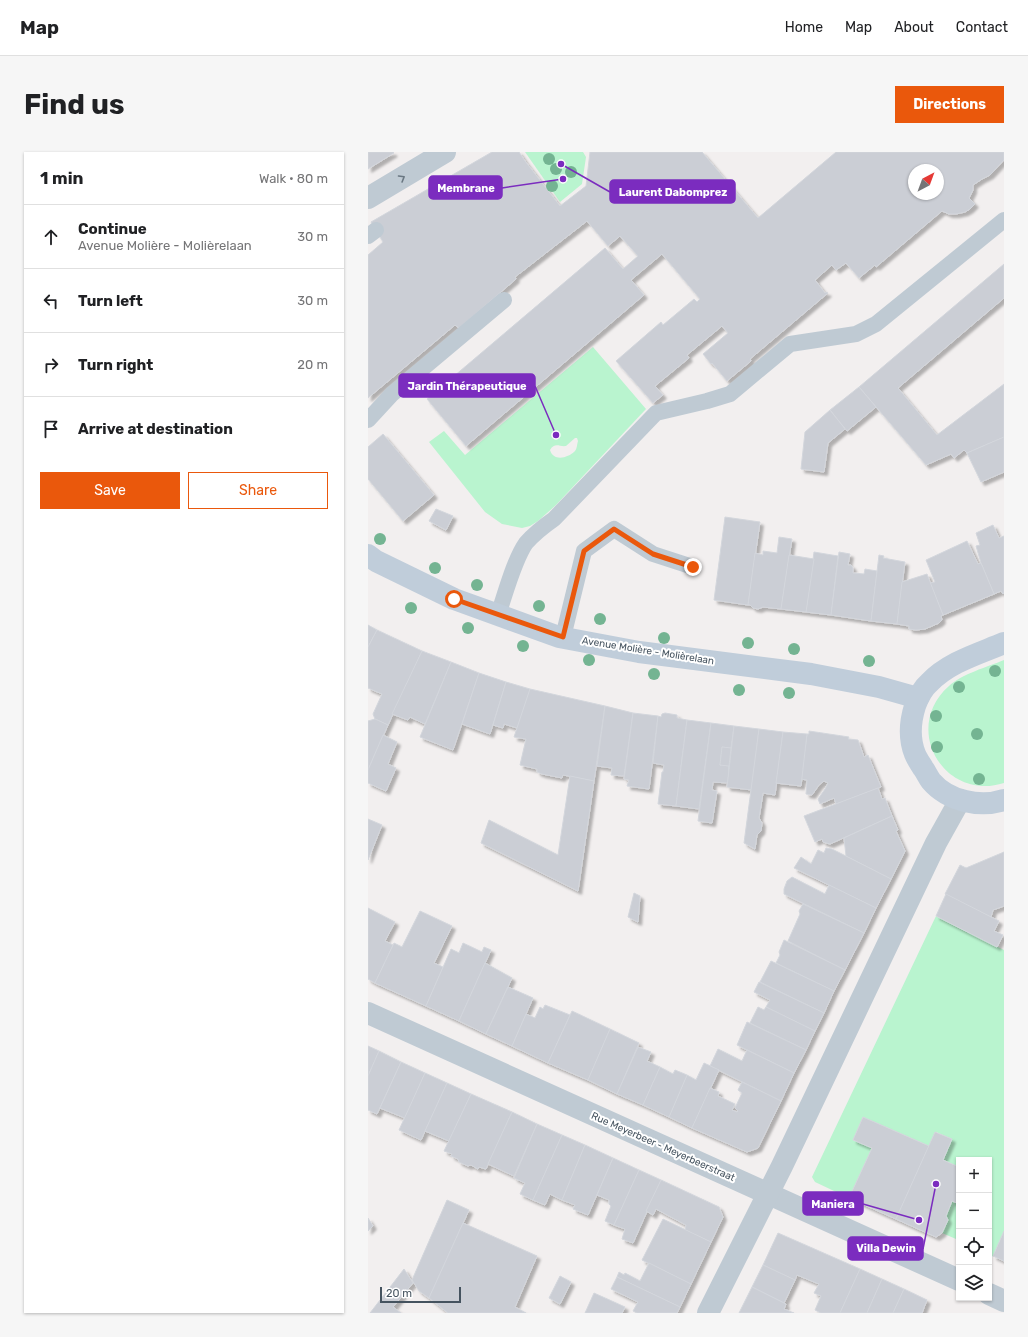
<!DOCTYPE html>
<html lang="en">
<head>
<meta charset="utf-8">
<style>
	:root { --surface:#fff; --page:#f6f6f6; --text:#202124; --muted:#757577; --line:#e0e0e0; --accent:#ea580c }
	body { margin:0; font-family:Rubik,sans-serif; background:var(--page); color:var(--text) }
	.controls { position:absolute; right:12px; bottom:12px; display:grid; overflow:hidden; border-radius:0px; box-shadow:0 1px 3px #0004 }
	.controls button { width:36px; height:36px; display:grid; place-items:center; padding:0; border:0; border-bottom:1px solid var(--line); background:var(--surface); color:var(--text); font:20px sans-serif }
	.compass { position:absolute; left:540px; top:12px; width:36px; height:36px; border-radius:50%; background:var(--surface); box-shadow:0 1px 3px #0004; rotate:41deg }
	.scale { position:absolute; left:12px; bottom:10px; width:81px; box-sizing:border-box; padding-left:4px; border:2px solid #45535f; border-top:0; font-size:11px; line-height:14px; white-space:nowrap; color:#45535f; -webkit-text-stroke:3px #fff; paint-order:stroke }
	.stop { position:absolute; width:12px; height:12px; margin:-9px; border:3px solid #ea580c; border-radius:50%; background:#fff }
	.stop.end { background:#ea580c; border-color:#fff; box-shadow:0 1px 4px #0008 }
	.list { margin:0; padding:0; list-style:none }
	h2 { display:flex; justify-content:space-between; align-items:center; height:52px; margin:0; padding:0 16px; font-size:17px }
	h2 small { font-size:13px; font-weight:400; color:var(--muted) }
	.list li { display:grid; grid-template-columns:26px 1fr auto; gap:12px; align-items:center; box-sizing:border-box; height:64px; padding:0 16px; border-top:1px solid var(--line) }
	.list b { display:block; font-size:15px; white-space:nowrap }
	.list p { margin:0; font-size:13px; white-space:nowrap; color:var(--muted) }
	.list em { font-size:13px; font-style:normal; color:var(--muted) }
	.actions { display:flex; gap:8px; padding:12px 16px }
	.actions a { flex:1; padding:9px 0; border:1px solid var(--accent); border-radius:0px; text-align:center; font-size:14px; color:var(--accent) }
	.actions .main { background:var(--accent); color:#fff }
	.icon { flex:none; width:22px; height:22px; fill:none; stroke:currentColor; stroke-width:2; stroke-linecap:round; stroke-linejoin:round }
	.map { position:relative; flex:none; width:636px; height:1161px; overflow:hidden; border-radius:0px }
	header { display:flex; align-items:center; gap:24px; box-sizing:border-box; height:56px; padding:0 20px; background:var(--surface); border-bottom:1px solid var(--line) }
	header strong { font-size:19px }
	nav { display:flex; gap:22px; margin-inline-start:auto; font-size:14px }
	.intro { display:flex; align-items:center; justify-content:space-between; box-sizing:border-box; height:96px; padding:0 24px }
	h1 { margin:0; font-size:28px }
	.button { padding:10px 18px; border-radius:0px; background:var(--accent); color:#fff; font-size:14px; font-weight:700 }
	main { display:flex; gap:24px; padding:0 24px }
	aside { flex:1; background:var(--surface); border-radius:0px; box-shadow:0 1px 3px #0004 }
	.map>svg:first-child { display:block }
	.green { fill:#b9f4cf; fill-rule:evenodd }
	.building { fill:#cbced5; stroke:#d3d6dc; fill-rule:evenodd; filter:url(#shadow) }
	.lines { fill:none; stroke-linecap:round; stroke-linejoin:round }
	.lane { stroke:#bfcad3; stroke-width:16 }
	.street { stroke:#bfcad3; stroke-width:22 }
	.secondary { stroke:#c0cdda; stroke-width:22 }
	.tree { fill:#74b492 }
	.oneway { stroke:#6a7782 }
	.route { stroke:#ea580c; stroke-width:5 }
	.labels { text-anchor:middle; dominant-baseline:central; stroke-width:4; stroke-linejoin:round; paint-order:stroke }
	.street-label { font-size:10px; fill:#45535f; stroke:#fff }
	.leader { fill:none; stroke:#7b2cbf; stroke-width:1.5 }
	.callout-dot { fill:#7b2cbf; stroke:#fff; stroke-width:1.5 }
	.callout { fill:#7b2cbf; stroke:#7b2cbf; stroke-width:1.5 }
	.callout-label { font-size:11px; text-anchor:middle; font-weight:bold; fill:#fff }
</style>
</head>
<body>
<header>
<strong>Map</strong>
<nav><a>Home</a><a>Map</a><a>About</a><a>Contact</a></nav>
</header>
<div class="intro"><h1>Find us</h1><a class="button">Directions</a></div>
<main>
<aside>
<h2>1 min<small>Walk · 80 m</small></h2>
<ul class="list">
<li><svg class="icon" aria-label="ahead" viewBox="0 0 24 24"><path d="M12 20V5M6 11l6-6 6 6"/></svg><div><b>Continue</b><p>Avenue Molière - Molièrelaan</p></div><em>30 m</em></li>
<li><svg class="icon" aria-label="left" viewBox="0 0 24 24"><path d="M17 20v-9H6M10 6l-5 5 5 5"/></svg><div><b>Turn left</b></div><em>30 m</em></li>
<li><svg class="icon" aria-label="right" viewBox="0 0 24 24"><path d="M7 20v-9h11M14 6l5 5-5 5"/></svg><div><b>Turn right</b></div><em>20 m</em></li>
<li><svg class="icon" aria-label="arrive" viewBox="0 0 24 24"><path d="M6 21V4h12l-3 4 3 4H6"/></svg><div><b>Arrive at destination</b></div></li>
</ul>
<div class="actions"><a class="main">Save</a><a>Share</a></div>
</aside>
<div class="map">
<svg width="636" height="1161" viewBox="0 0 636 1161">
	<defs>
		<filter id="shadow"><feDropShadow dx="3.5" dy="3.5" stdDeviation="1" flood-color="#0004"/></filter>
	</defs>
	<rect width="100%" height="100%" fill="#f2efef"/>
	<!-- green -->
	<g class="green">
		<path d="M157,0H215L218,5L214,32L192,50Z"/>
		<path d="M225,195L278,257L188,353L170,369L162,374L154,376L134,372L117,360L61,290L76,279L97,303ZM207,286H209L210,289C209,292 209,297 207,299C199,307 185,309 182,298C187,290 191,295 198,294Z"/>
		<path d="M636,508V631C576,650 533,576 581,534C594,522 619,515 636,508Z"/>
		<path d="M568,764L636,798V1079L625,1104L621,1106V1008H591V1015L575,1008L584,987L568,980L561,994L495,965L485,988L504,996L481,1046L447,1030L444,1025Z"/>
		<path d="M584,1049L591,1052V1094L588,1087L574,1081L578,1064Z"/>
	</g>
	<!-- building -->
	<g class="building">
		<path d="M0,0H25L26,1L0,17Z"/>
		<path d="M124,0H151L157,9L192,54L218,34L222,0H334L390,66L468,0H636V8L622,23L614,27L605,33V38L601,46L607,52L602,57L597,60L588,62H581L574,59L508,115L507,113L491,126L478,111L468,118L464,113L447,128L457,141L458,140L460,141L382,207L383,209L359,229L344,211L343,212L335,202L360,181L354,174L319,203L321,206L287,234L295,243L285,251L248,209L293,170L295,173L326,147L329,150L332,147L294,102L263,128L276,143L98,294L59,247L237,96L255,117L270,104L252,84L240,94L219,69L147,125L148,127L91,176L87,173L0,246V103L15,90L3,70ZM546,18H570V42H546Z"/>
		<path d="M636,112V146L530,236L569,283L636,232V285L599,301L596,298L586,306L583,302L558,313L491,235Z"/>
		<path d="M491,235L508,255L479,279L462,258Z"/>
		<path d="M462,258L477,277L460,291L456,320L433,317L437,280Z"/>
		<path d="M15,282L66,343L35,369L0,327V295Z"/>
		<path d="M636,285V320L613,330L599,301Z"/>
		<path d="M68,357L85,364L78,378L61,369Z"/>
		<path d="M357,365L392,370L380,453L346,448Z"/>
		<path d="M625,373L631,386L636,384V441L635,442L633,439L626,442L613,411L608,394L612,393L608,381Z"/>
		<path d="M411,385L424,387L413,457L395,455L390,457L385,456L382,453H380L387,401L395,403V399L409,401Z"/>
		<path d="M599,389L610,412L613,411L626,442L575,463L562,431L567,430L558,408Z"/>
		<path d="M446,400L470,404L463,463L438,460Z"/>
		<path d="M471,400L482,402L480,413H483L485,416V421L496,422L497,417L509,419L503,469L463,463Z"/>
		<path d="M421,403L446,407L438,460L413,457Z"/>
		<path d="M511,403L516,404L515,406L537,410L529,472L503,469Z"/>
		<path d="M559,422L575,463L573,464L574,468L571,471L557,477L548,478L541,477V474L529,472L534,430Z"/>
		<path d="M0,473L9,478L0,495Z"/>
		<path d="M9,478L54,499L20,573L7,567L5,562L14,542L0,536V495Z"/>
		<path d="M54,499L83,510L57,572L42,565L40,568L24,562Z"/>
		<path d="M83,510L111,521L85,598L52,585Z"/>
		<path d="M111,521L138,530L122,582L94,572Z"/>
		<path d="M138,530L162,537L149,576L136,572L135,576L125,573Z"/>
		<path d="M162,537L237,554L226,629L195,623L194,626L174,622L169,620V617L152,613L158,587L146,585Z"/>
		<path d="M237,554L265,561L256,624L243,623L244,616L229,614Z"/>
		<path d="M265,561L290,564L281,637L259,634L261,628L256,627Z"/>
		<path d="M297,561L309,563V566L319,568L308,654L290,652L294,620H295L296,613L285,611L290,564L293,565L294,562Z"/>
		<path d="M7,567L20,573L0,618V569Z"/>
		<path d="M319,568L343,571L331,657L308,654Z"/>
		<path d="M343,571L366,574L363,596L354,595L352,613L361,614L360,631L345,630L344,638L349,639L344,671L330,669Z"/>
		<path d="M366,574L391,577L384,638L359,635Z"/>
		<path d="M391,577L415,580L407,643L395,641L391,666L394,671L393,679L389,683L387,697L376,691Z"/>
		<path d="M441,579L481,585L480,587L490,588L496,605L500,603L513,635L468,652L466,646L452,652L450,647L457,637L460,631L456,629L451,633L444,643L438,642L439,628L433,627L439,582H441Z"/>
		<path d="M415,580L439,582L433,634L408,631Z"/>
		<path d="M15,583L29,590L20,612L28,616L18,639L0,631V618Z"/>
		<path d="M354,595L363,596L361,614L352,613Z"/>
		<path d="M202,624L226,629L210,739L113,691L121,668L190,703Z"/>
		<path d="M510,636L514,647L517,646L524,664L462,692L455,690L454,687L447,690L436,664Z"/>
		<path d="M524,664L530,678L528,679L537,699L523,727L478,704L476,686Z"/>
		<path d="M0,667L14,673L0,708Z"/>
		<path d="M458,696L464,697L523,727L508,756L426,716L433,705L443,712L450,698L456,701Z"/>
		<path d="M636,700V754L625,758L623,765L577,742L592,713L598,716Z"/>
		<path d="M424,725L457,742L461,733L508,756L496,781L416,742V737L419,729Z"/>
		<path d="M266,741L272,744L270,770L260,765Z"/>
		<path d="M578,742L631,769L626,779L635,783L629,795L568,764Z"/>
		<path d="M435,752L496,781L477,818L420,789L432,762L431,759Z"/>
		<path d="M0,756L27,770L17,789L25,793L7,831L0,827Z"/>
		<path d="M52,759L84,774L66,811L75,815L58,854L7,831L26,791L34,795Z"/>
		<path d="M416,788L477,818L466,839L408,811L412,803L411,800Z"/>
		<path d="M95,791L114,800L116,795L123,798L91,869L58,854L83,797L91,801Z"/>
		<path d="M403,809L466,839L456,861L392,830Z"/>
		<path d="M117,811L144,826L118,882L91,869Z"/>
		<path d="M391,830L456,861L447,879L398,855L402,848L386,840Z"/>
		<path d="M140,835L165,846L144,894L118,882Z"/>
		<path d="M177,853L202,863L180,911L144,894L158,862L167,866L172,855L175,857Z"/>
		<path d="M390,855L396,858L398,855L447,879L438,898L382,871Z"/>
		<path d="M204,859L242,877L220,928L180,911Z"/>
		<path d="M379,870L438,898L426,921L369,893Z"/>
		<path d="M242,877L271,891L249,942L220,928Z"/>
		<path d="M0,894L11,899L0,924Z"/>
		<path d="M270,895L283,900L279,909L292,915L275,953L249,942Z"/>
		<path d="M350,897L374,909L379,898L426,921L413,949L342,914Z"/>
		<path d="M11,899L33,910L9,962L0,958V924Z"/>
		<path d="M33,910L57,921L37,966L12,956Z"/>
		<path d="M336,911L351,918L324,976L301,965L319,923L328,928Z"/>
		<path d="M292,915L305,922L307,918L319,923L301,965L275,953Z"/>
		<path d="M57,921L79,931L53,988L31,978Z"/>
		<path d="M374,930L413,949L390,996L379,1000L324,976L342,936L351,940L350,944L367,952L364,958L369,960L370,959L367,956L374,941L370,938Z"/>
		<path d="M79,931L103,942L81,989L57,979Z"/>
		<path d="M103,942L144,960L118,1017L111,1015L110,1017L103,1013L100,1014L91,1010L90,1007L83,1004L84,1002L76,999Z"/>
		<path d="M144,960L169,972L146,1024L120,1012Z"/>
		<path d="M495,965L561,994L528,1067L481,1046L504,996L485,988Z"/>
		<path d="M169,972L194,983L165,1048L152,1042L157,1031L146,1026Z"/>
		<path d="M567,980L584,987L575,1008L591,1015V1052L584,1049L578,1064L580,1068L574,1081L568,1085L528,1067Z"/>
		<path d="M194,983L217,993L194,1048L182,1042L177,1053L165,1048Z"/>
		<path d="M217,993L245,1006L220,1063L205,1057L207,1053L194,1048Z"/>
		<path d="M245,1006L271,1018L246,1073L237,1069L243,1054L241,1052V1048L229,1043Z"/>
		<path d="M271,1018L293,1028L265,1091L254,1087L257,1077L246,1073Z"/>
		<path d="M293,1028L351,1055L355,1065L343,1090L317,1078L318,1073L288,1057L285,1063L278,1059Z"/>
		<path d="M79,1048L101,1058L61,1146L51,1139L44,1128Z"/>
		<path d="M0,1066L5,1074L0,1079Z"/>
		<path d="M295,1067L343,1090L323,1132L274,1108Z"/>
		<path d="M95,1071L169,1104L147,1155L158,1161H80L61,1146Z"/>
		<path d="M636,1079V1109L625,1104Z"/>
		<path d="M410,1081L492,1117L472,1161H453L447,1158L453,1144L446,1141L451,1132L429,1123L427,1128L395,1113Z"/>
		<path d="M281,1111L323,1132L312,1155L249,1125L251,1120L256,1123L257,1121L272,1129Z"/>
		<path d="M395,1113L427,1128L416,1151L384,1135Z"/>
		<path d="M36,1117L45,1131L25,1155L33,1161H2Z"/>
		<path d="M492,1117L514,1127L499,1161H472Z"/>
		<path d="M192,1124L203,1130L192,1152L181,1146Z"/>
		<path d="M249,1125L312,1155L309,1161H269L265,1159L270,1150L243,1137Z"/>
		<path d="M514,1127L536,1137L525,1161H499Z"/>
		<path d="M384,1135L418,1152L416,1157L426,1161H371Z"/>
		<path d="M536,1137L559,1148L554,1161H525Z"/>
		<path d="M226,1141L257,1155L254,1161H217Z"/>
	</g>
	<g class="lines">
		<!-- lane -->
		<g class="lane">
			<path d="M0,84L8,78"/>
			<path d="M0,268L24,242L136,148"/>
			<path d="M130,463C137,443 146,408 158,391C166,382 176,374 186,367L288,261L339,249L362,242L422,192L488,182L508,172L636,68"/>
			<path d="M195,485L216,399L246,377L285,402L325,415"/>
		</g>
		<!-- street -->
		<g class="street">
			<path d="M0,46L77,0"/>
			<path d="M0,861L591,1128"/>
			<path d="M621,1142L636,1149"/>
			<path d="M340,1161L414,1014L568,691L592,648"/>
		</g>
		<!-- secondary -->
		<g class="secondary">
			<path d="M0,403L8,409L86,447L191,485L271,500L443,522L511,535L550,546"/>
			<path d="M636,491C610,502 581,510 561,531C554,537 550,546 547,554C542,570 541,587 547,602C549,607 552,611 555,616C558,620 560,625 563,629C580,649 612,656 636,648"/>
		</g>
	</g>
	<!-- trees -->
	<g class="tree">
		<circle cx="181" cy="7" r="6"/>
		<circle cx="188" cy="17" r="6"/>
		<circle cx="203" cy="20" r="6"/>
		<circle cx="184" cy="34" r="6"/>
		<circle cx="12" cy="387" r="6"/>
		<circle cx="67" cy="416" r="6"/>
		<circle cx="109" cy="433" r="6"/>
		<circle cx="171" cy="454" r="6"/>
		<circle cx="43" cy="456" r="6"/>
		<circle cx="232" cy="467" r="6"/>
		<circle cx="100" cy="476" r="6"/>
		<circle cx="296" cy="486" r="6"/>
		<circle cx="380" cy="491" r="6"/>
		<circle cx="155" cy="494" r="6"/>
		<circle cx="426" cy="497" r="6"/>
		<circle cx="221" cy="508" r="6"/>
		<circle cx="501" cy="509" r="6"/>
		<circle cx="627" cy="519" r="6"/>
		<circle cx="286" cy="522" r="6"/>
		<circle cx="591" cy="535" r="6"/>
		<circle cx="371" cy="538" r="6"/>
		<circle cx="421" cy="541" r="6"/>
		<circle cx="568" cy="564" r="6"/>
		<circle cx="609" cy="582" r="6"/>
		<circle cx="569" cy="595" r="6"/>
		<circle cx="611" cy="627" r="6"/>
	</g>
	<!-- one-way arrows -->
	<defs><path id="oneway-chevron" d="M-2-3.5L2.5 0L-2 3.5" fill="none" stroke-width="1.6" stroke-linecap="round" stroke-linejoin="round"/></defs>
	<use class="oneway" href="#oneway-chevron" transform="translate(34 26) rotate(-31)"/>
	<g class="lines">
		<!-- route -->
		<path class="route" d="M86,447L195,485L216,399L246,377L285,402L325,415"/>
	</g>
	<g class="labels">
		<!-- street labels -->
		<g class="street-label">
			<text transform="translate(280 499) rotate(9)">Avenue Molière - Molièrelaan</text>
			<text transform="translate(295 995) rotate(24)">Rue Meyerbeer - Meyerbeerstraat</text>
		</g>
	</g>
	<!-- callouts -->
	<path class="leader" d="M195 27L134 36M193 12L242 40M188 283L167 234M551 1068L495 1052M568 1032L555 1097"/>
	<g class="callout-dot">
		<circle cx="195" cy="27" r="4"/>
		<circle cx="193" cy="12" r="4"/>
		<circle cx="188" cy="283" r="4"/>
		<circle cx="551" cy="1068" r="4"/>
		<circle cx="568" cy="1032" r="4"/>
	</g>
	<g class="callout">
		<rect x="61" y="24" width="73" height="23" rx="4"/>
		<rect x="242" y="28" width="125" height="23" rx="4"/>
		<rect x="31" y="222" width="136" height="23" rx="4"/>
		<rect x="435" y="1040" width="60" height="23" rx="4"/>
		<rect x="480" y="1085" width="75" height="23" rx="4"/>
	</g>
	<g class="callout-label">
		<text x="98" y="40">Membrane</text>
		<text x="305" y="44">Laurent Dabomprez</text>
		<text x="99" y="238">Jardin Thérapeutique</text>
		<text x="465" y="1056">Maniera</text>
		<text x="518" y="1100">Villa Dewin</text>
	</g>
</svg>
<div class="controls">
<button>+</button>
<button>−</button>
<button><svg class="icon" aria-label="locate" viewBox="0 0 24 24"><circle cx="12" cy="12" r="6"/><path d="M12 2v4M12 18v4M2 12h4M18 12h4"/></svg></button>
<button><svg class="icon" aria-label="layers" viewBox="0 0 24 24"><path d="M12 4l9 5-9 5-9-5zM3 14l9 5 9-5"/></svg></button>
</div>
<svg class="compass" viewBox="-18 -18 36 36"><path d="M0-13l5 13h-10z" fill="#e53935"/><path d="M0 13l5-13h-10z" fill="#757577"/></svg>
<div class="scale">20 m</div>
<div class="stop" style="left:86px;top:447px"></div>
<div class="stop end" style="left:325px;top:415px"></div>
</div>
</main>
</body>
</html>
